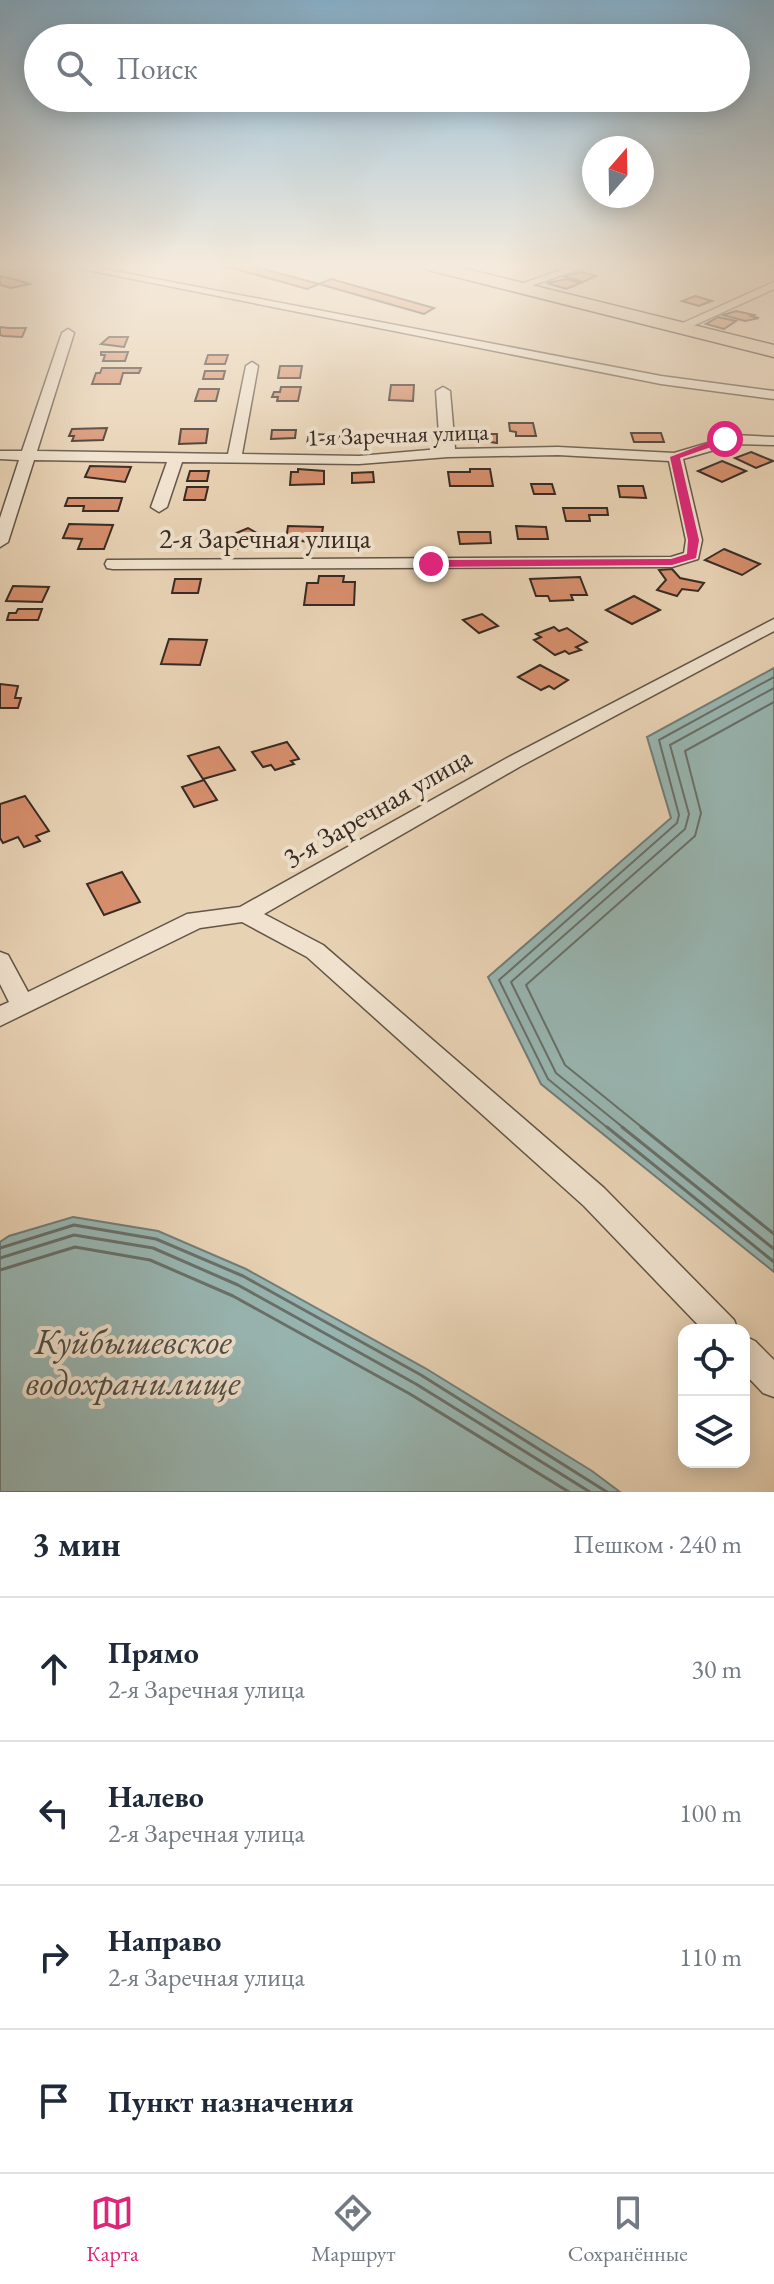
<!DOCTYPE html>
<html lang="ru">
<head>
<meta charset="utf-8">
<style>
	:root { --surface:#fff; --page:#f2f2f3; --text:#1f2937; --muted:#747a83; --line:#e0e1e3; --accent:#db2777 }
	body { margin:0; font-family:"EB Garamond",serif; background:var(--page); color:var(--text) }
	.controls { position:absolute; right:24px; bottom:24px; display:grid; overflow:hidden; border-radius:16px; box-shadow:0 4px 20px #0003 }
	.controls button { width:72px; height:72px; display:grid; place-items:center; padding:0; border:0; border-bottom:2px solid var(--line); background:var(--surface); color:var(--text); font:40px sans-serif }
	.compass { position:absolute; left:582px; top:136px; width:72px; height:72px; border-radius:50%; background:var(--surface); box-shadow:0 4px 20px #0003; rotate:20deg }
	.stop { position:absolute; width:24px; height:24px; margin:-18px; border:6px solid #db2777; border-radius:50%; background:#fff }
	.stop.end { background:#db2777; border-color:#fff; box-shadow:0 2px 8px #0008 }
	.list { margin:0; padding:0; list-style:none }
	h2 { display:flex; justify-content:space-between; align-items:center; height:104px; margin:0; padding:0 32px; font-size:34px }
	h2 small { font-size:26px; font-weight:400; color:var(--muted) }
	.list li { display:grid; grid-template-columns:52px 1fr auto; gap:24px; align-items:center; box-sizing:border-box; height:144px; padding:0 32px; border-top:2px solid var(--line) }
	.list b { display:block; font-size:30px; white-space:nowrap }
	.list p { margin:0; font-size:26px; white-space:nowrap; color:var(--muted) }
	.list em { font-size:26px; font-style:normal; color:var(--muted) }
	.icon { flex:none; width:44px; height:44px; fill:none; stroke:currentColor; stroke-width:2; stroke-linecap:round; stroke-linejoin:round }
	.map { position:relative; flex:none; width:774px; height:1492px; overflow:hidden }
	.search { position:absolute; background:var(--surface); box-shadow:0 4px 20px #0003; left:24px; right:24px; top:24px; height:88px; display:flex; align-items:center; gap:20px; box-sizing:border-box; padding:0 28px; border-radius:44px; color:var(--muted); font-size:30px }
	.sheet { height:680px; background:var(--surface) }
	nav { display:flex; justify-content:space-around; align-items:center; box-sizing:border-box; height:112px; border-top:2px solid var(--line); background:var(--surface); font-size:22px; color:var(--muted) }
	nav a { display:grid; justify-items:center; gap:4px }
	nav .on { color:var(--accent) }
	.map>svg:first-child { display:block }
	.water { fill:#98b6b2; stroke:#717e79; stroke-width:2 }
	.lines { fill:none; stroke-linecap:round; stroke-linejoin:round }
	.shore-far1 { stroke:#68706a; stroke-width:2 }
	.shore { stroke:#68706a; stroke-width:3 }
	.building { fill:#d68e6c; stroke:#372b23; stroke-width:2 }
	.street-casing { stroke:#635547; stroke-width:3 }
	.primary-casing { stroke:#372b23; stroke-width:3 }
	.street { fill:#f0e2ce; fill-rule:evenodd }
	.primary { fill:#e8d2b4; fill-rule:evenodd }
	.route { fill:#db2777 }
	.labels { text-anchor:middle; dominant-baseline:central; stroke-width:8; stroke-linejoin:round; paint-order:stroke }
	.far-street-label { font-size:24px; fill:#372b23; stroke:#f0e2ce }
	.street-label { font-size:28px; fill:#372b23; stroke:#f0e2ce }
	.near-water-label { font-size:36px; font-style:italic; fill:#4f4e47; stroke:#f0e2ce }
</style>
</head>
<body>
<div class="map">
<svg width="774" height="1492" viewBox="0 0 774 1492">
	<rect width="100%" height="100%" fill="#e8d2b4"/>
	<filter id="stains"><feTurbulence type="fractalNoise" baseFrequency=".0025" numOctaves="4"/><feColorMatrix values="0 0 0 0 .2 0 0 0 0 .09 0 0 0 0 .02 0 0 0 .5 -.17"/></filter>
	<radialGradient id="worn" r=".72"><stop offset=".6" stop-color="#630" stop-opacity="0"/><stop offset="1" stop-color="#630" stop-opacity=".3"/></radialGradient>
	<!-- water -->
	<g class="water">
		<path d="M774,668V1272L541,1084L488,977L671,818L647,737Z"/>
		<path d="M73,1217L158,1231L246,1269L425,1368L592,1471L620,1492H0V1242L9,1236Z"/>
	</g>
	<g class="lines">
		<!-- shore-far1 -->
		<g class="shore-far1">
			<path d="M609,1129L548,1079L499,980L677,823L679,815L659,740L774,677"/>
			<path d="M625,1129L556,1073L511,982L685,829L689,814L670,745L774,688"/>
			<path d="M644,1129L565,1065L526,985L695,836L701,813L685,751L774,702"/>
		</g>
		<!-- shore -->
		<g class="shore">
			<path d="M607,1127L774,1262"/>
			<path d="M622,1127L774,1249"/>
			<path d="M641,1127L774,1234"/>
			<path d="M0,1248L74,1225L156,1239L243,1276L421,1375L607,1492"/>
			<path d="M0,1258L74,1235L153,1248L238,1285L416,1384L590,1492"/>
			<path d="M0,1270L75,1247L150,1260L233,1296L410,1394L569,1492"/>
		</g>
	</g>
	<!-- building -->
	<g class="building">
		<path d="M225,266H252L319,284L307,289Z"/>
		<path d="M582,272L596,276L583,282L563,276Z"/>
		<path d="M0,276L24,282L30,284L11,288L0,285Z"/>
		<path d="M331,279L434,308L424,314L319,284Z"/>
		<path d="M567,279L581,283L566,289L547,283Z"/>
		<path d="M695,296L712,301L699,306L682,301Z"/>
		<path d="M736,311L754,315L751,316L759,318L745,321L723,315Z"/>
		<path d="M718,317L736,321L724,329L706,324Z"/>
		<path d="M0,327L9,328H26L22,337L3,336L0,335Z"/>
		<path d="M109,337H128L124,347L101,344Z"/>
		<path d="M101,352H128L125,361H103L105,355H101Z"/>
		<path d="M208,355H228L225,364H205Z"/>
		<path d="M280,366H302L300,378H278Z"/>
		<path d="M102,368H141L139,373H123L120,384H92L96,373H100Z"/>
		<path d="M205,371H225L223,379H203Z"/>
		<path d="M391,385H414L413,401L389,400Z"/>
		<path d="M281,387H301L298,401H277L278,397H272L274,392H280Z"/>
		<path d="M199,389H219L216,401H195Z"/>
		<path d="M509,423H533L536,436H516V432L510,431Z"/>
		<path d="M107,428L103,440L72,441L74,436H69L72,429Z"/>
		<path d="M181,429H208L206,443L179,444Z"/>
		<path d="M272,430H296L295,438L271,439Z"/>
		<path d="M389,432L416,433L415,442L388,441Z"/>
		<path d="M631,433H661L664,442H634Z"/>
		<path d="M309,434L340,435L339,445L307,444Z"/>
		<path d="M477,434H497V443L478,440Z"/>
		<path d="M751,452L773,461L756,468L735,458Z"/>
		<path d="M722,461L746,471L722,482L698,471Z"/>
		<path d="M90,466L131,467L125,482L85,477Z"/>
		<path d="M298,469L324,471V484L290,485L291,472H298Z"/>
		<path d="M470,469H490L493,486H450L448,472H470Z"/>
		<path d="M190,471H209L207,481H187Z"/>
		<path d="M373,472L374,482L352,483V473Z"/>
		<path d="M531,484H552L555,494H534Z"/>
		<path d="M618,486H643L646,498L620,497Z"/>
		<path d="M187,487H208L205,500H184Z"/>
		<path d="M68,498H122L118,511H83L84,506H65Z"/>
		<path d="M563,508H607L608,515H589L590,521H566Z"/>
		<path d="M69,524L113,525L104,549H78L82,539L63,538Z"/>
		<path d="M288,526L323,527L321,539H314L313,542L286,540Z"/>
		<path d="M516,526L546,527L548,539H518Z"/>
		<path d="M248,528L265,538L238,549L222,539Z"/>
		<path d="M458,532H490L491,543L460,544Z"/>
		<path d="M724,549L760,564L742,575L705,560Z"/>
		<path d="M672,569L680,578L704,583L698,591L682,589L677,596L657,590L666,580L659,570Z"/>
		<path d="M319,576H344L343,582H355L354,605H304L307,583H318Z"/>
		<path d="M580,577L587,595H571L573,600L550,601L548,596H536L530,579Z"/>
		<path d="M175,579H201L198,593H172Z"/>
		<path d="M13,586L49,587L42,602L6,601Z"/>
		<path d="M634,596L660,610L632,624L606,610Z"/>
		<path d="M18,609H42L38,620H7L9,613H16Z"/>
		<path d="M482,614L498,626L479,633L463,620Z"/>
		<path d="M554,627L559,631L567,628L587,642L576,647L581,650L569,654L565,651L555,655L534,640L541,637L536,634Z"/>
		<path d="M169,639L207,640L200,665L161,664Z"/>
		<path d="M540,665L568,680L554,689L549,686L541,690L518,677Z"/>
		<path d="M0,684L18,686L15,698H21L18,708H0Z"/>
		<path d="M287,742L299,759L291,761L294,764L275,770L271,765L263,767L252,752Z"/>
		<path d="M219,747L235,770L203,779L188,756Z"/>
		<path d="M204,780L217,800L194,807L182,787Z"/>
		<path d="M25,796L49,831L36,836L40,841L24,847L18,837L3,843L0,838V804Z"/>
		<path d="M122,872L140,902L104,915L87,884Z"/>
	</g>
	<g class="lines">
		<defs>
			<g id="street">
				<path d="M67,266H88L661,376L774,391V399L661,384Z"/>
				<path d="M573,266H589L522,289L512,287Z"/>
				<path d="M774,282V289L684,330L674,327Z"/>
				<path d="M68,329L74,333L37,451L228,454L246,366L252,362L258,366L242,454L359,456L440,449L436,391L443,387L450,391L455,449L558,447L674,453L735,435L774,437V445L735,444L683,459L702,540L698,559L672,567L113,569L107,568L105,564L107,560L671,557L684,553L686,540L669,461L558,455L448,457L359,464L182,462L167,507L159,512L151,507L167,462L34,460L8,542L0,547V518L19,460L0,459V451H22L62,333Z"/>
				<path d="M774,619V631L521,766L264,914L323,945L604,1188L734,1320L738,1330H703L584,1206L307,957L242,922L200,928L0,1026V1006L9,1002L0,984V952L8,955L28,992L187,914L240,907L507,758Z"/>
				<path d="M744,1336L755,1341L774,1360V1397L763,1393L744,1373Z"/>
			</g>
			<path id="primary" d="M425,266H454L774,345V357L428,270Z"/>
		</defs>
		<!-- street casing -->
		<use href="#street" class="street-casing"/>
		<!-- primary casing -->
		<use href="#primary" class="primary-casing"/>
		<!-- street -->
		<use href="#street" class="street"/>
		<!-- primary -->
		<use href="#primary" class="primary"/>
	</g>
	<!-- sky -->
	<linearGradient id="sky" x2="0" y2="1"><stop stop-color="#88b5d2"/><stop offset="0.56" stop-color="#f5ebdd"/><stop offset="1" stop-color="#f5ebdd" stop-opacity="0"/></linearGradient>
	<rect width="774" height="474" fill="url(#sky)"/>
	<!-- route -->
	<path class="route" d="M725,436L728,441L680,458L699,540L696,558L672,565L431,567L425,564L431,560L671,559L687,554L688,540L670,457Z"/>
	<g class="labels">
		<!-- far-street labels -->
		<g class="far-street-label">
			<text transform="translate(398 434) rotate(-2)">1-я Заречная улица</text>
		</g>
		<!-- street labels -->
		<g class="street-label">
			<text x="265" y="538">2-я Заречная улица</text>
			<text transform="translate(377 807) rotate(-30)">3-я Заречная улица</text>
		</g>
		<!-- near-water labels -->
		<g class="near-water-label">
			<text x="133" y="1341">Куйбышевское<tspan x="133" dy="41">водохранилище</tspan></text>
		</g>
	</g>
	<rect width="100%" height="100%" filter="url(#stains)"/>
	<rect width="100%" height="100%" fill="url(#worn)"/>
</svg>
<div class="controls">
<button><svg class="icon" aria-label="locate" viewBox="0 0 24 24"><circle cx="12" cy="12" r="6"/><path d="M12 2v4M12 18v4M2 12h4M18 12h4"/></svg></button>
<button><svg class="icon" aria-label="layers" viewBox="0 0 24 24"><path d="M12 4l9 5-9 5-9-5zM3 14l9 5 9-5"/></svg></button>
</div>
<svg class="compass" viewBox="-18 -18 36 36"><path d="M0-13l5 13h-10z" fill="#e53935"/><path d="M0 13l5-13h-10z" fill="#747a83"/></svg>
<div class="stop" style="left:725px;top:439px"></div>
<div class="stop end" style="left:431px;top:564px"></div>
<div class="search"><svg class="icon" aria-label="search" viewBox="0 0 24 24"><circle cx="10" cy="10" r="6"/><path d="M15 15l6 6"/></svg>Поиск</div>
</div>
<section class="sheet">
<h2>3 мин<small>Пешком · 240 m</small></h2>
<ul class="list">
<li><svg class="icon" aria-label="ahead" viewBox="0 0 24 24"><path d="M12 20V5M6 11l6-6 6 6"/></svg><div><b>Прямо</b><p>2-я Заречная улица</p></div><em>30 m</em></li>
<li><svg class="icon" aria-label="left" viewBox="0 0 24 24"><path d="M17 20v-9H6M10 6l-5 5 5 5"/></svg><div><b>Налево</b><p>2-я Заречная улица</p></div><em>100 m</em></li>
<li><svg class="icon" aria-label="right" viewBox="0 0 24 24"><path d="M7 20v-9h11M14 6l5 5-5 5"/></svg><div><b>Направо</b><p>2-я Заречная улица</p></div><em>110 m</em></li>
<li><svg class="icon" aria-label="arrive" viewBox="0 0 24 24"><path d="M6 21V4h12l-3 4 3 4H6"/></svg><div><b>Пункт назначения</b></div></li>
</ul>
</section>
<nav>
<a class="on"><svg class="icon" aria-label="map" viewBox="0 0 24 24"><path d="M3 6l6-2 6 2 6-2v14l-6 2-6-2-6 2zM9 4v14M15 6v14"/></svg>Карта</a>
<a><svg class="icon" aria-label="directions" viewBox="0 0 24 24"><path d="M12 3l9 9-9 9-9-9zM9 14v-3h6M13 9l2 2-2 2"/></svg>Маршрут</a>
<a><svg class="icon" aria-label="saved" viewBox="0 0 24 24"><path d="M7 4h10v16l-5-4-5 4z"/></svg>Сохранённые</a>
</nav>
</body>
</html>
